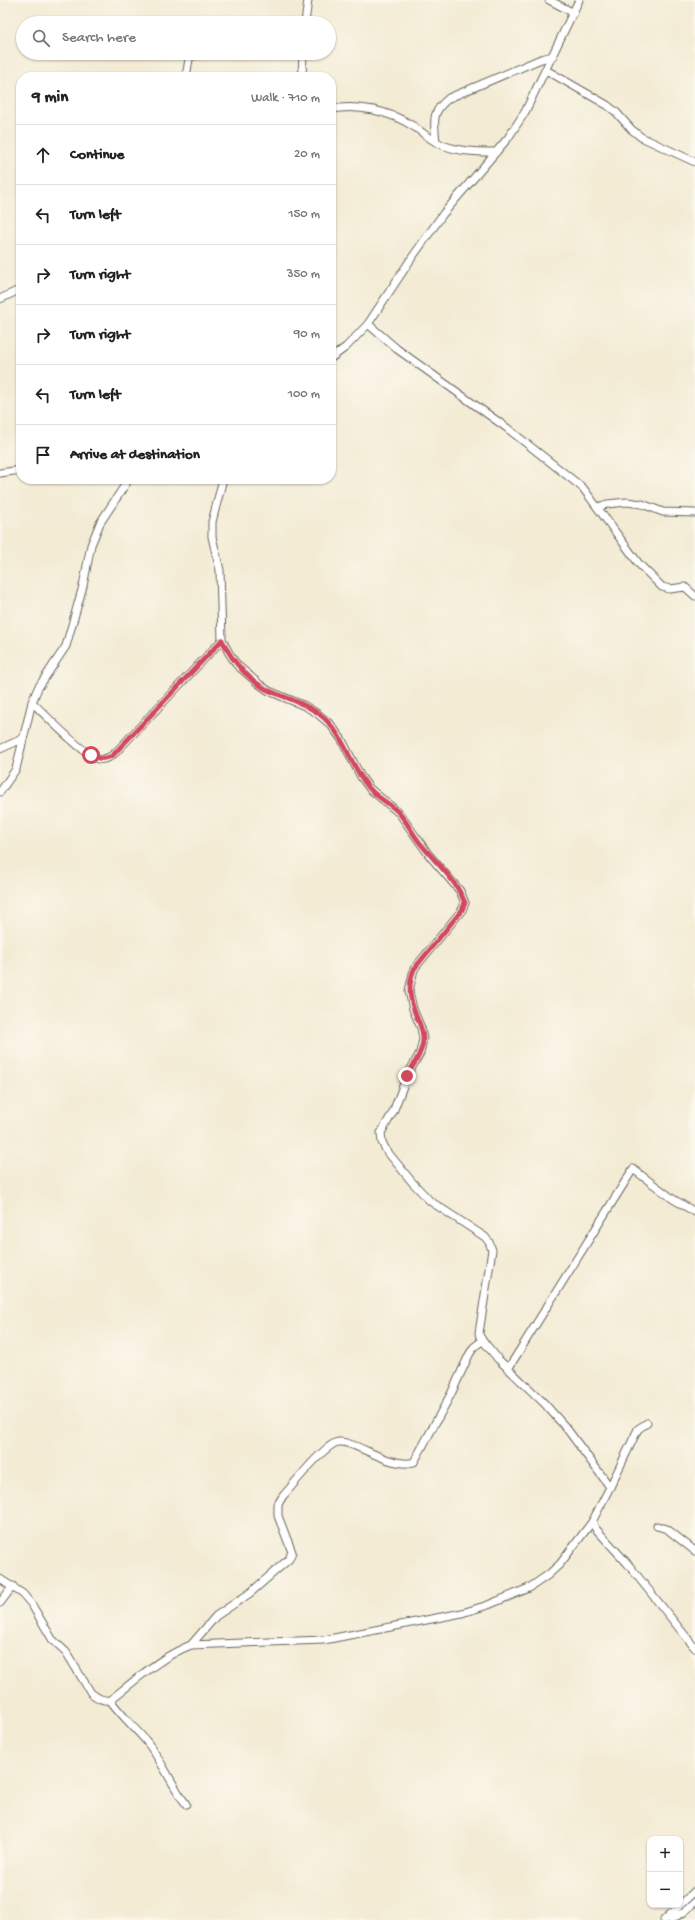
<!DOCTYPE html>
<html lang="en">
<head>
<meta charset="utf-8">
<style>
	:root { --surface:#fff; --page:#f6f6f6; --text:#222; --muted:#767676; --line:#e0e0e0 }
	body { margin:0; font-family:"Gochi Hand",sans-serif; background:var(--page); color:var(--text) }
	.controls { position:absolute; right:12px; bottom:12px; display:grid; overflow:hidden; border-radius:8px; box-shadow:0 1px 3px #0004 }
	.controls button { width:36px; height:36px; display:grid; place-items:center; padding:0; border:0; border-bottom:1px solid var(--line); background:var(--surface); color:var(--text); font:20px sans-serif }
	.stop { position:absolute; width:12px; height:12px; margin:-9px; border:3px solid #d1495b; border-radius:50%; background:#fff }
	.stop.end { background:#d1495b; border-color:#fff; box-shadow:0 1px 4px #0008 }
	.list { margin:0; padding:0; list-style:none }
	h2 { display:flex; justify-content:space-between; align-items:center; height:52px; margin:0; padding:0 16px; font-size:17px }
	h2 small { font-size:13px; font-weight:400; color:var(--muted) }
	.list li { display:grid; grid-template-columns:26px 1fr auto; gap:12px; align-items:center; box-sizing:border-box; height:60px; padding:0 16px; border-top:1px solid var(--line) }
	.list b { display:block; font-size:15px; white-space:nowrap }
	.list em { font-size:13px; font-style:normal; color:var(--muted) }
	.icon { flex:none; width:22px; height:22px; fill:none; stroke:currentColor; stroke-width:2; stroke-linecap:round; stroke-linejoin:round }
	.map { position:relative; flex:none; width:695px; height:1920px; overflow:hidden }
	.search { position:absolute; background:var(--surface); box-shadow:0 1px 3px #0004; left:16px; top:16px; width:320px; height:44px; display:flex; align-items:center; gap:10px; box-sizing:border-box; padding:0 14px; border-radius:22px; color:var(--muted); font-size:15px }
	.panel { position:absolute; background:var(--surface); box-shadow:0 1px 3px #0004; left:16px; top:72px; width:320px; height:412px; border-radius:16px }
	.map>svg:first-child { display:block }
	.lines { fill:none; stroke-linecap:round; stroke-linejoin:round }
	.minor-casing { stroke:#67645c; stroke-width:9 }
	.minor { stroke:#fff; stroke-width:7 }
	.route { stroke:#d1495b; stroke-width:5 }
</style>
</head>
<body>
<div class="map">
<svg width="695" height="1920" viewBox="0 0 695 1920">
	<rect width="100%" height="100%" fill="#fbf7ec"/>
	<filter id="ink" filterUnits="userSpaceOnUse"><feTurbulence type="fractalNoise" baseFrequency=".025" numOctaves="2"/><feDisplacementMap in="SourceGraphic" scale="8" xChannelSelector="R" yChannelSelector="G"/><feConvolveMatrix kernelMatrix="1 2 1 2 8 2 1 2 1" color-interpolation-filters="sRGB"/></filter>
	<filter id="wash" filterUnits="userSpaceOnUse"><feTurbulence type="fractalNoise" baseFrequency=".012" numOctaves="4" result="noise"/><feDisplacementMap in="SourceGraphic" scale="16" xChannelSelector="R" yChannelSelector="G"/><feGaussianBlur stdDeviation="0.9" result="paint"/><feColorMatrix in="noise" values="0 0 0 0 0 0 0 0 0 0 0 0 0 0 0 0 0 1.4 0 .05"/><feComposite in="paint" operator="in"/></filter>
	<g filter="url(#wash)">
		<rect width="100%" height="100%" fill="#f3ebd4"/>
	</g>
	<g filter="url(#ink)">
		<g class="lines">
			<defs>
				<g id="minor">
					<path d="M549,0L574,13"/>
					<path d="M305,23L308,0"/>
					<path d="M546,70L607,105L616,112L631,129L641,137L695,162"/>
					<path d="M186,77L189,59L191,56L209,53"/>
					<path d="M302,77L303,53"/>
					<path d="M331,109C359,104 389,111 413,126C421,131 428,138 436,142C455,152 476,152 496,152"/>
					<path d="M436,142C434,121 431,112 449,98L541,59L553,56"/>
					<path d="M0,299L21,289"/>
					<path d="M368,324L397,349L507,428L583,488L639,564L662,587L670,589L685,587L695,596"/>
					<path d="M331,358L346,347L368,324L411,259L443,214L508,138L525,112L579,0"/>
					<path d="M0,473L21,470"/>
					<path d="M223,479L212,522V537L220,570L222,640L229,653L237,665L259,684L269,691L305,706L318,714L331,725L342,740L361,777L370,789L399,813L429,855L460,891L465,903L462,910L414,969L409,991L413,1009L421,1028L423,1039L420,1053L407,1076L393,1112L381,1133L382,1142L386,1150L412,1182L430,1201L485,1237L489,1242L492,1250L479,1333L480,1337L498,1359L544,1403L567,1429L610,1487L592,1522L596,1529L627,1563L695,1648"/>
					<path d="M598,507L607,504L627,502L642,504L663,512L695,513"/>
					<path d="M32,702C44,714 84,755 98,759C106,761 112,756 117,751L222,640"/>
					<path d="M0,749L22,739"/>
					<path d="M0,792L16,769L32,702L38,688L66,646L83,586L91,545L100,523L129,479"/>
					<path d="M508,1369L633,1169L673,1199L695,1212"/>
					<path d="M610,1487L638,1429L647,1423"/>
					<path d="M657,1526L667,1529L695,1551"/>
					<path d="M0,1579L23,1594L32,1605L52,1639L66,1652L91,1693C98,1698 102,1701 110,1700C136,1680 160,1657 191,1645L324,1640L462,1613L488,1605L529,1588L548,1575L560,1564L592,1522"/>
					<path d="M0,1603L13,1586"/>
					<path d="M191,1645L216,1616L250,1593L289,1559L292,1552L278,1516V1504L283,1496C295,1483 320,1450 335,1443C350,1436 390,1470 414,1462L451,1394L469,1355L474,1347L482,1341"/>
					<path d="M110,1700C121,1715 135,1728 147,1742C162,1761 171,1784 186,1804"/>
					<path d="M664,1920L695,1891"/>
					<path d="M670,1920L684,1912L695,1902"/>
				</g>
			</defs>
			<!-- minor casing -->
			<use href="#minor" class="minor-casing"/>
			<!-- minor -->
			<use href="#minor" class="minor"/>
		</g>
	</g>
	<g class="lines" filter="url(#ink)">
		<!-- route -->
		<path class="route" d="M91,755C99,759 103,760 112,756L222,640C233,663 252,685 277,694C291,699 305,704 318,713C344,732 349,764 369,788C377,798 390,803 399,813C407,822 412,833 420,843C435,862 456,879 465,903L462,910L414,969C407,987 410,1001 417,1018C420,1024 423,1031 423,1039C423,1052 413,1065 407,1076"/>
	</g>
</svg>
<div class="controls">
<button>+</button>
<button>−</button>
</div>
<div class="stop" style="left:91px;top:755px"></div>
<div class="stop end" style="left:407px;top:1076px"></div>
<div class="search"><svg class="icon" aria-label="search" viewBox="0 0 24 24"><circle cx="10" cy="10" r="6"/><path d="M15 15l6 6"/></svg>Search here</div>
<section class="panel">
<h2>9 min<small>Walk · 710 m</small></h2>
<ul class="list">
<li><svg class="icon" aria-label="ahead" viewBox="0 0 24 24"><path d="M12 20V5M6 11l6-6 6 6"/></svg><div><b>Continue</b></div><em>20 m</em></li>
<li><svg class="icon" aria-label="left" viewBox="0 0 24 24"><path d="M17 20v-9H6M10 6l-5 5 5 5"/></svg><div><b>Turn left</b></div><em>150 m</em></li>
<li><svg class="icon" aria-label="right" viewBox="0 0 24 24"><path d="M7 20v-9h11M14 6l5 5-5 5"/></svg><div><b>Turn right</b></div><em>350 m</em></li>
<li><svg class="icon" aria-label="right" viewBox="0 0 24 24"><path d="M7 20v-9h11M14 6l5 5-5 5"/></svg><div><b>Turn right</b></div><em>90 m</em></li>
<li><svg class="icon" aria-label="left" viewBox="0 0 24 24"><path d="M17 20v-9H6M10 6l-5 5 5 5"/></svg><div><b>Turn left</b></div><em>100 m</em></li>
<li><svg class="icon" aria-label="arrive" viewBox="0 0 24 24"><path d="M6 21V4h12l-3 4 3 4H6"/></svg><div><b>Arrive at destination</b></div></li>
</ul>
</section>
</div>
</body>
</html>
